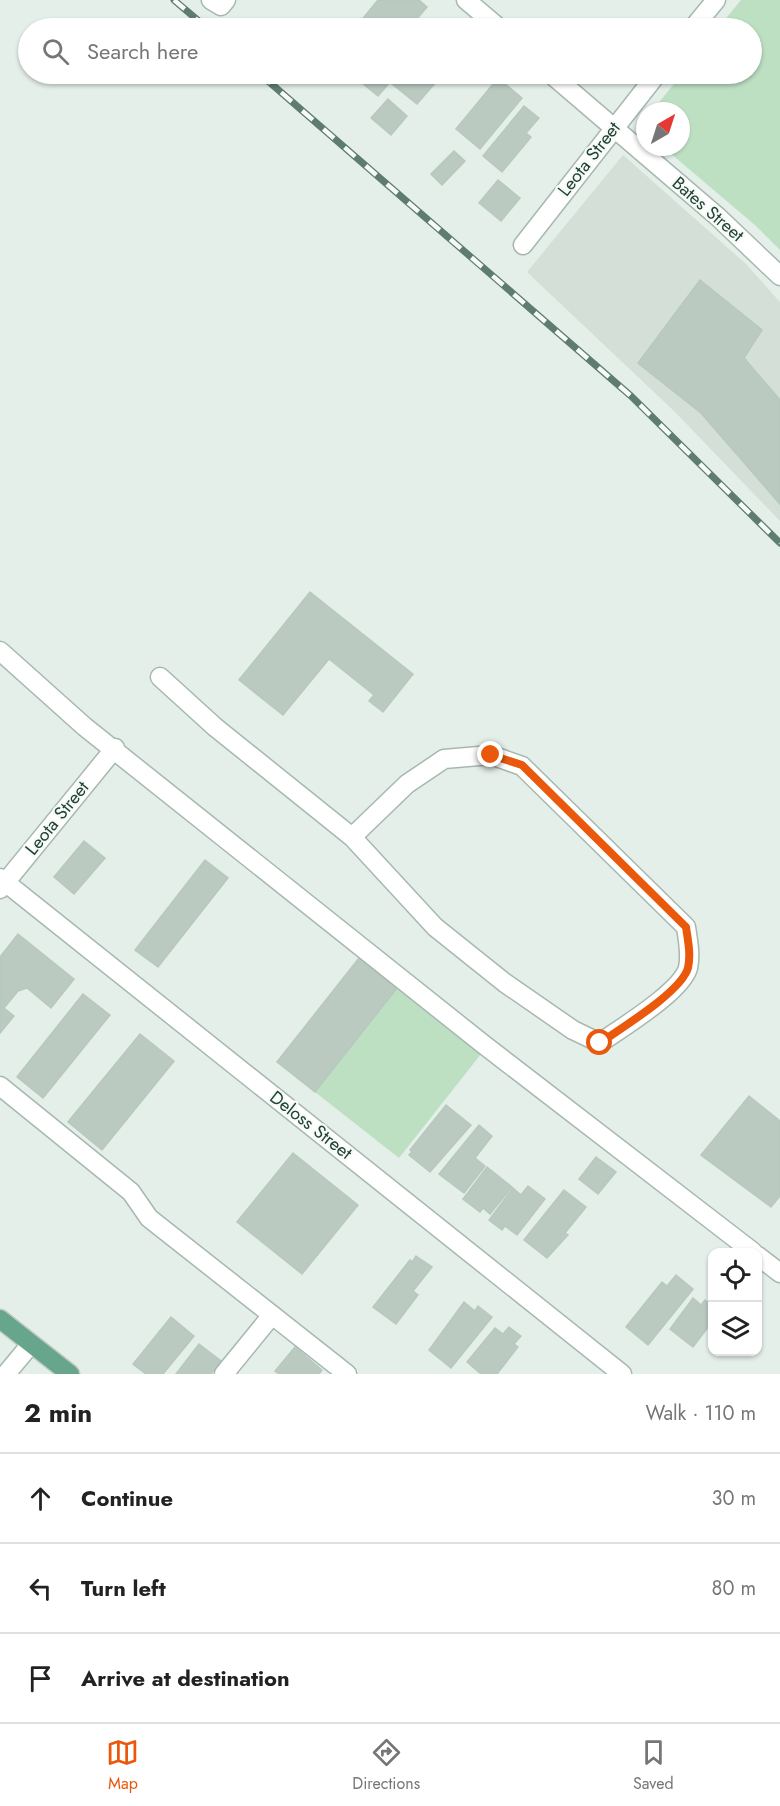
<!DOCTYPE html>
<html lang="en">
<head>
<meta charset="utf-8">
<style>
	:root { --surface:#fff; --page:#f6f6f6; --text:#222; --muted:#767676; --line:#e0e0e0; --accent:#ea580c }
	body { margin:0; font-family:Jost,sans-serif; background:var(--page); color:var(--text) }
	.controls { position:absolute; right:18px; bottom:18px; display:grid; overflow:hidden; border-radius:12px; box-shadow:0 2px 4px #0004 }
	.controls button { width:54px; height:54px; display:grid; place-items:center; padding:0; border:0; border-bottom:2px solid var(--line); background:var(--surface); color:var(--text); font:30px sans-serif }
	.compass { position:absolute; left:636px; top:102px; width:54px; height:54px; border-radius:50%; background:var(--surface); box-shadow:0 2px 4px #0004; rotate:39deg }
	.stop { position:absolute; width:18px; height:18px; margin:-14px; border:4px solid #ea580c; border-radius:50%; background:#fff }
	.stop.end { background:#ea580c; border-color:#fff; box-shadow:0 2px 6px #0008 }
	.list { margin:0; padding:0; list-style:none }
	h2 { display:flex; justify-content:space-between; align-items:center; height:78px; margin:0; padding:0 24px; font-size:26px }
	h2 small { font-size:20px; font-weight:400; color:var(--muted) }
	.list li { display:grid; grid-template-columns:39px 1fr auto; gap:18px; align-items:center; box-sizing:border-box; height:90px; padding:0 24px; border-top:2px solid var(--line) }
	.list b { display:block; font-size:22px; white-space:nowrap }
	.list em { font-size:20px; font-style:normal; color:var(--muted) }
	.icon { flex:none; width:33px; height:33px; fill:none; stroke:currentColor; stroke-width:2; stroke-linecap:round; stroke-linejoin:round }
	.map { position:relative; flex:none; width:780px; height:1374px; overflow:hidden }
	.search { position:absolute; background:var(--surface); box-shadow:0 2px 4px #0004; left:18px; right:18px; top:18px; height:66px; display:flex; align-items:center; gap:15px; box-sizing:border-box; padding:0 21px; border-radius:33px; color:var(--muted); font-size:22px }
	.sheet { height:348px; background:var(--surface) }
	nav { display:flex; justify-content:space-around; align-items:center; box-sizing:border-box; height:84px; border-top:2px solid var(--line); background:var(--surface); font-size:16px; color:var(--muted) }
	nav a { display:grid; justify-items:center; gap:3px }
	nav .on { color:var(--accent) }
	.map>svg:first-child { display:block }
	.built { fill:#d3dfd7 }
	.green { fill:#bde0c2 }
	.building { fill:#bacac1; stroke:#b7c9bf; stroke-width:1.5 }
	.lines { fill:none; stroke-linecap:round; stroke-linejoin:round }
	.minor-casing { stroke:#a7b8af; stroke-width:21 }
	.major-casing { stroke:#c1cac6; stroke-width:21 }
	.minor { stroke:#fff; stroke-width:18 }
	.major { stroke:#67a68d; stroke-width:18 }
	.rail-casing { stroke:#5e7d70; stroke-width:7 }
	.rail { stroke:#f6fbf7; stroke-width:4.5; stroke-dasharray:14; stroke-linecap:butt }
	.route { stroke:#ea580c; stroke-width:8 }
	.labels { text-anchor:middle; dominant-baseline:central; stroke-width:4.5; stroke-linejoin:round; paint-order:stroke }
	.street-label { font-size:18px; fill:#234235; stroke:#f6fbf7 }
</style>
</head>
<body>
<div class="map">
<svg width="780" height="1374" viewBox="0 0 780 1374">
	<rect width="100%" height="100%" fill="#e5efe9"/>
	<!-- built -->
	<path class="built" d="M623,155L746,264L780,302V521L675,412L527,272Z"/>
	<!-- green -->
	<g class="green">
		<path d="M741,0H780V250L756,226L663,147H681V111H652L682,74H752V28H718Z"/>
		<path d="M397,988L481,1054L399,1158L315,1092Z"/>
	</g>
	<!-- building -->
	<g class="building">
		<path d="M378,0H419L427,7L410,27L412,28H355Z"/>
		<path d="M351,74H397L378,96Z"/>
		<path d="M402,74H443L417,104L392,84Z"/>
		<path d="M498,78L522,98L480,149L456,129Z"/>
		<path d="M388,99L407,116L391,135L371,118Z"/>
		<path d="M524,106L539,118L526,133L531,137L502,172L483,156Z"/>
		<path d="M454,151L465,161L442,185L431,174Z"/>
		<path d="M498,180L520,198L501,221L479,203Z"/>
		<path d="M700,280L762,330L744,358L780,400V504L701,413L638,363Z"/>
		<path d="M310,592L413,674L383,712L369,701L374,695L329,659L283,715L239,680Z"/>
		<path d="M84,841L105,858L74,894L54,877Z"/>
		<path d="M205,860L228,878L158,967L135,950Z"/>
		<path d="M18,934L74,979L51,1008L27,988L18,991L4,1008L14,1016L0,1033V957Z"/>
		<path d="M359,958L397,988L315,1092L277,1062Z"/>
		<path d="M83,994L110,1015L43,1098L17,1077Z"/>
		<path d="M140,1034L174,1061L102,1150L68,1122Z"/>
		<path d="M749,1096L780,1121V1196L771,1207L701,1155Z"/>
		<path d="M446,1105L471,1125L430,1172L409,1155L412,1152L410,1150Z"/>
		<path d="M479,1125L492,1136L475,1158L485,1166L464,1193L439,1174Z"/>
		<path d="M293,1153L358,1205L302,1274L237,1222Z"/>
		<path d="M596,1157L616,1172L598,1194L579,1179Z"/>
		<path d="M487,1167L512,1187L490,1214L483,1208L480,1212L463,1199Z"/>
		<path d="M528,1186L545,1199L517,1235L505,1226L502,1230L489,1220L513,1188L521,1195Z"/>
		<path d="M564,1190L586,1207L565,1233L568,1235L547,1258L524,1240Z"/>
		<path d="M416,1256L432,1267L413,1291L418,1295L396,1324L373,1307L410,1260L412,1262Z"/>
		<path d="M676,1275L693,1289L648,1345L626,1327L662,1282L667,1286Z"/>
		<path d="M693,1298L701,1305L705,1300L712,1306V1322L693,1347L670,1329Z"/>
		<path d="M464,1302L475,1311L478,1306L492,1317L451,1368L429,1350Z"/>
		<path d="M171,1317L194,1336L163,1374H146L133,1364Z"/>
		<path d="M509,1327L521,1336L514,1344L518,1347L497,1374H481L467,1362L495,1328L503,1334Z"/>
		<path d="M199,1344L221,1361L211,1374H176Z"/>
		<path d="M295,1347L322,1370L319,1374H279L275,1371Z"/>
	</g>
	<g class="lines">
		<defs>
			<g id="minor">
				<path d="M211,0L221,6L226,0"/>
				<path d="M466,0L499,28"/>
				<path d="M693,28L716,0"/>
				<path d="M551,74L718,217L780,276"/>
				<path d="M523,245L657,74"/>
				<path d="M0,651L85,727L483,1044L753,1252"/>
				<path d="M160,677L215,727L352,837L435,927L505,983L573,1030L600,1043C621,1028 681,992 688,968C691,954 688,941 686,927L522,766L491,755L444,759L407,784L352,837"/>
				<path d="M0,878L622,1374"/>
				<path d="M0,889L115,748"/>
				<path d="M0,1086L131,1192L149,1218L347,1374"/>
				<path d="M758,1256L780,1273"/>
				<path d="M6,1374L31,1344"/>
				<path d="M224,1374L272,1315"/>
			</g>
			<path id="major" d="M0,1319L70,1374"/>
		</defs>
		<!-- minor casing -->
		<use href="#minor" class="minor-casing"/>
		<!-- major casing -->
		<use href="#major" class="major-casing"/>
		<!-- minor -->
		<use href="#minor" class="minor"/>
		<!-- major -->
		<use href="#major" class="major"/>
		<defs>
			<g id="rail">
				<path d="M174,0L207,28"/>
				<path d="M260,74L631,396L780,543"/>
			</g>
		</defs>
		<!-- rail casing -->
		<use href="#rail" class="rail-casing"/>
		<!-- rail -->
		<use href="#rail" class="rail"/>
	</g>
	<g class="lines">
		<!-- route -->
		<path class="route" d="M491,755L522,765L686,927C688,941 691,954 688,968C681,992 621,1028 600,1043"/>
	</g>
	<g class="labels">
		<!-- street labels -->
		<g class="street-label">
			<text transform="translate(589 159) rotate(-52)">Leota Street</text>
			<text transform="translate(708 209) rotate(41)">Bates Street</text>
			<text transform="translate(57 818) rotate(-51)">Leota Street</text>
			<text transform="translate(311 1125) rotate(38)">Deloss Street</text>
		</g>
	</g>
</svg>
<div class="controls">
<button><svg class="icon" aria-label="locate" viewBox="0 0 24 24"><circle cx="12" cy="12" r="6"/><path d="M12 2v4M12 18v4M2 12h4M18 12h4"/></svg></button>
<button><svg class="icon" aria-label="layers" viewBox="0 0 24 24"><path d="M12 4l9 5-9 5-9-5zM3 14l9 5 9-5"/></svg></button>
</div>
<svg class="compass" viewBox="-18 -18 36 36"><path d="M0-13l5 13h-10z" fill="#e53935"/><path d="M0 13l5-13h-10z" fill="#767676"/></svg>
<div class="stop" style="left:600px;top:1043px"></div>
<div class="stop end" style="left:491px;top:755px"></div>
<div class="search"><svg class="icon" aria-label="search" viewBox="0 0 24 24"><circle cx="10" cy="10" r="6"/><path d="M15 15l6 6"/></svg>Search here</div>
</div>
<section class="sheet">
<h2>2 min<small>Walk · 110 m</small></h2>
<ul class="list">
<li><svg class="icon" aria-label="ahead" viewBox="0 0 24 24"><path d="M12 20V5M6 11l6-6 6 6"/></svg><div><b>Continue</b></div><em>30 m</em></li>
<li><svg class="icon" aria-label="left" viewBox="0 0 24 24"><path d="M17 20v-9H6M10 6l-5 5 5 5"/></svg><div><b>Turn left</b></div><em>80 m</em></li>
<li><svg class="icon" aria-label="arrive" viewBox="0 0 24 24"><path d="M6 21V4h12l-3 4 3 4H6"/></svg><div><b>Arrive at destination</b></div></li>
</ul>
</section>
<nav>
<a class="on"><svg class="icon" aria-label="map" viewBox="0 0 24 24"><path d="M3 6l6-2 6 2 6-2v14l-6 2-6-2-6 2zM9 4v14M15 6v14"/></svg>Map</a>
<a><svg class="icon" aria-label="directions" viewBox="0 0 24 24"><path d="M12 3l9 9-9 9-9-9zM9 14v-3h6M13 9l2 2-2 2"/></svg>Directions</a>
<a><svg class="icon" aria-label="saved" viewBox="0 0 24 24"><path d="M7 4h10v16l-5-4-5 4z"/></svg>Saved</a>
</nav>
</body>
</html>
